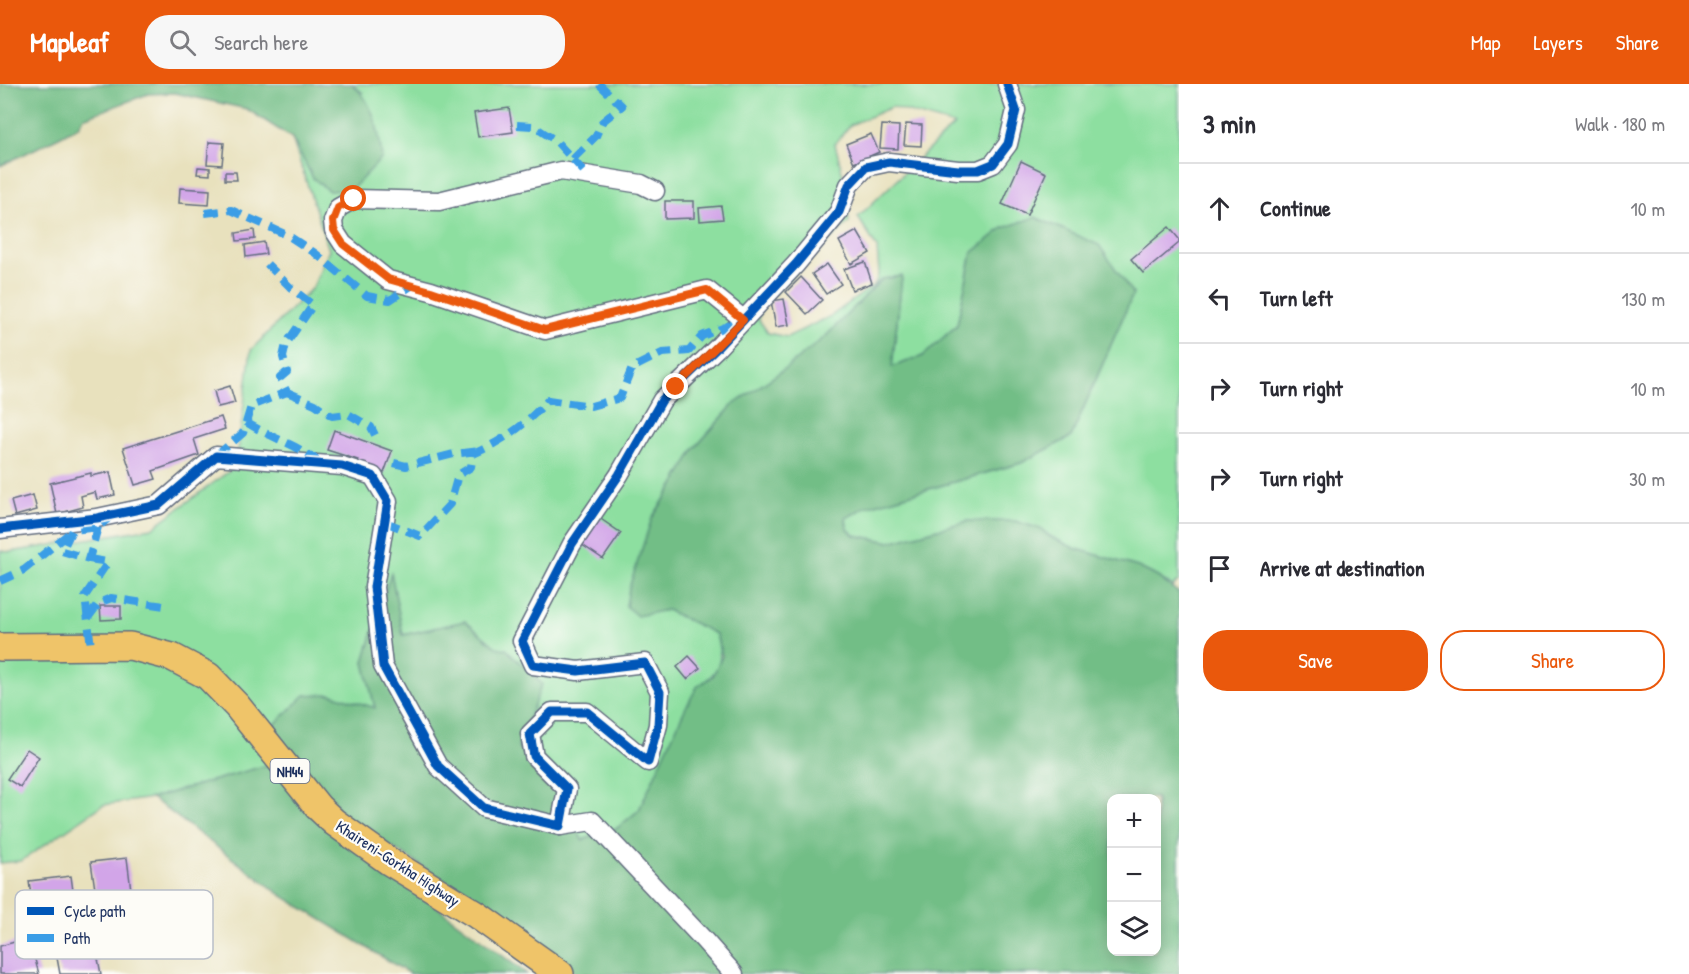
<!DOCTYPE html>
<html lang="en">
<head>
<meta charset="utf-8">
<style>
	:root { --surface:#fff; --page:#f7f7f7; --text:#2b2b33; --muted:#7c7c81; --line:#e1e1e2; --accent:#ea580c }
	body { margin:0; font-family:"Patrick Hand",sans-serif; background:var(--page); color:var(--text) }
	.controls { position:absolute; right:18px; bottom:18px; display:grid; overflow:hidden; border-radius:12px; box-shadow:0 3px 15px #0003 }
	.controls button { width:54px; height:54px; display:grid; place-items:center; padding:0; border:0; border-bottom:2px solid var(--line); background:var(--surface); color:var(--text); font:30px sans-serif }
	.stop { position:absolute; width:18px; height:18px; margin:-14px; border:4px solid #ea580c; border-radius:50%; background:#fff }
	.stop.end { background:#ea580c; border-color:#fff; box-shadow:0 2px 6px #0008 }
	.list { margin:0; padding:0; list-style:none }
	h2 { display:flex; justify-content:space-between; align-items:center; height:78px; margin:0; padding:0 24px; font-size:26px }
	h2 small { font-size:20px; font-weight:400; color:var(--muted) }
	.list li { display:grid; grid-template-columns:39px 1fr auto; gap:18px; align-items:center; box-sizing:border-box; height:90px; padding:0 24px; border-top:2px solid var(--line) }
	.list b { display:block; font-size:22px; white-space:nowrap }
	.list em { font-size:20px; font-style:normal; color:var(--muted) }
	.actions { display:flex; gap:12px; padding:18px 24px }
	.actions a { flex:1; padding:14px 0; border:2px solid var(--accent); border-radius:24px; text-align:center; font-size:21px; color:var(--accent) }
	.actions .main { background:var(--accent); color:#fff }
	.icon { flex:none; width:33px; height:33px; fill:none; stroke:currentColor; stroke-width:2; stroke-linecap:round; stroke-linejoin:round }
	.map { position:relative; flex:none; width:1179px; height:890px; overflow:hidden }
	header { display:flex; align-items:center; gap:36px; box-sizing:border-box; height:84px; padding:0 30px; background:var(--accent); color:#fff }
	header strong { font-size:28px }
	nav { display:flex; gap:33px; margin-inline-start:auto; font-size:21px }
	.search { width:420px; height:54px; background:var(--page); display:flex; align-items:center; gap:15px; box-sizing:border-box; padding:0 21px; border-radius:24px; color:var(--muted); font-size:22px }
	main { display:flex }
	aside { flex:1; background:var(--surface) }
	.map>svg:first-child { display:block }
	.green { fill:#8ddfa0; stroke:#54877f; stroke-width:1.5; fill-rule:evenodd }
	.forest { fill:#72be86; stroke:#467672; stroke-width:1.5; fill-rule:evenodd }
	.building { fill:#d2a5e8 }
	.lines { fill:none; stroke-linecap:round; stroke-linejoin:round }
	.street-casing { stroke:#636d7f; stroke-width:21 }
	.primary-casing { stroke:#636d7f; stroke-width:30 }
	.street { stroke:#fff; stroke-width:18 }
	.primary { stroke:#efc469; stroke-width:27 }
	.quiet { stroke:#3b9de6; stroke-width:8; stroke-dasharray:15 8; stroke-linecap:butt }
	.cycleway-casing { stroke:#fdfcf7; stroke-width:13 }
	.cycleway { stroke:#0057b8; stroke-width:9 }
	.route { stroke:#ea580c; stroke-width:8 }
	.labels { text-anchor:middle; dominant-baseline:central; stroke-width:4.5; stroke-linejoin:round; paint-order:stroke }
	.shield { fill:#fdfcf7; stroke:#5f6c8c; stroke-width:1.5 }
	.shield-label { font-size:15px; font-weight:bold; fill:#1b2f5e }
	.street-label { font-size:16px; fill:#1b2f5e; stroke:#fdfcf7 }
	.key { fill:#fdfcf7; stroke:#b9bec9; stroke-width:1.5 }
	.key-label { font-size:16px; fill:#1b2f5e }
</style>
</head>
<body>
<header>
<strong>Mapleaf</strong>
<div class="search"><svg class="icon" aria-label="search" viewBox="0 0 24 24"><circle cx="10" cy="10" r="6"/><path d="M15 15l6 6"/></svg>Search here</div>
<nav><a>Map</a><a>Layers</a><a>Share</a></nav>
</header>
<main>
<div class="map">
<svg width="1179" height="890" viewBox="0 0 1179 890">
	<rect width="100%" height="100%" fill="#fdfcf7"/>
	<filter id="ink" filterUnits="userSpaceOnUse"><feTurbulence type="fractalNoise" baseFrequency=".0167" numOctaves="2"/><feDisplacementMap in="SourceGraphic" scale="12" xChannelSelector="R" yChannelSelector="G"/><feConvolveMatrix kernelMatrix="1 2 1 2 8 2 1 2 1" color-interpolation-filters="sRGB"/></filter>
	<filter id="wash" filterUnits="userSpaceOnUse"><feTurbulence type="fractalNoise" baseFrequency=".008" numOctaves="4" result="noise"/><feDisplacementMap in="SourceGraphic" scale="24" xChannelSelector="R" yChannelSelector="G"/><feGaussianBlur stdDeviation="1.35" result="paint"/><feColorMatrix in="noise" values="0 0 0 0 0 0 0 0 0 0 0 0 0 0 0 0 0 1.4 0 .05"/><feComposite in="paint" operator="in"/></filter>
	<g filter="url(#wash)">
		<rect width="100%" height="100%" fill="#e8e1bd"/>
		<!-- green -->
		<path class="green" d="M352,0H1179V496L1173,502C1161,495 1149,487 1136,483C1105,472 1066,468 1041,445L968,437L890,458L854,451L847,444L846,434L865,423L1021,379L1071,353L1133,210L972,169L957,241L923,272L892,283L902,193L882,195L825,253L786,284L733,321L695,364L674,401L652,434L659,527L667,526L716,550C723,579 722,586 697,603L639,726L616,745L582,757L565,714L535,685L518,663L496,564L465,537L403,551L391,490L364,578L375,624L331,610L274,641L271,680L152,714L103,721L21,777L0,779V467L11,468L152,444L236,382L251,266L313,203L329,166L292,54L313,94L363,9ZM892,23L954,41L858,133L877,164L879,188L875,200L831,232L787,253L768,249L759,236L762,222L849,138L845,99L835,60L850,41Z"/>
		<!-- forest -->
		<g class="forest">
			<path d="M0,0H352C374,18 379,47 382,74L351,106L329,107L313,94L292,54L247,25L175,9L148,10L83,34L79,42L61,52L0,82Z"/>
			<path d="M1035,133L1099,161L1133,210L1071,353L1021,379L865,423L846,434L847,444L854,451L890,458L968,437H1015L1041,445L1049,452L1074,464L1138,483L1156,492L1179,509V890H577L444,796L314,714L274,641L305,611L331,610L375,624L364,578L391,488L403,551L465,537L496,563L506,565L542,600L518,663L535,685L565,714L582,756L616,745L639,726L685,625L697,603L713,592L722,572L716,550L667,526L637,532L626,522L629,504L652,434L674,401L695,364L733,321L786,284L825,253L882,195L902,192L892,283L923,272L957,241L972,169L1003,144ZM1112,714H1156V868H1112Z"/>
			<path d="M271,680L429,817L527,890H410L281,811L152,714Z"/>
		</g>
		<g id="blocks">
			<!-- building -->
			<g class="building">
				<path d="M509,24L513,48L478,53L474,29Z"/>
				<path d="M906,40L922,41L921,62L904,61Z"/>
				<path d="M882,41L899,42L898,65L880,64Z"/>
				<path d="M871,50L879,68L854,79L846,60Z"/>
				<path d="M209,58L224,59L222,81L207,80Z"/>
				<path d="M1021,77L1046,89L1027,131L1002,120Z"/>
				<path d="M198,83L210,84V91L197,90Z"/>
				<path d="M225,88H236L237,96H225Z"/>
				<path d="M180,104L210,106L209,121L179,119Z"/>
				<path d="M665,117H694V134L665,135Z"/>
				<path d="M721,122L723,135L700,137L699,124Z"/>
				<path d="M1169,143L1179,155V159L1143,189L1131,175Z"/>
				<path d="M254,146L255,155L237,157L236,149Z"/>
				<path d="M857,147L870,169L851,180L839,157Z"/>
				<path d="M264,158L266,170L246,173L245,161Z"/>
				<path d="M865,178L872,199L852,206L844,185Z"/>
				<path d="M827,180L841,200L826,210L812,190Z"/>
				<path d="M801,193L822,216L807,230L786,208Z"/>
				<path d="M784,215L789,241L776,243L771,217Z"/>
				<path d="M230,302L235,319L218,323L214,307Z"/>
				<path d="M221,333L225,345L194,355L199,371L153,387L156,395L135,401L123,364Z"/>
				<path d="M334,346L392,367L384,389L357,379L358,376L327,366Z"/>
				<path d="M110,388L115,411L97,415L95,408L81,412L83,423L57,430L50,399L91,389V392Z"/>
				<path d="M33,411L37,426L15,432L11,417Z"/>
				<path d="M595,431L621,449L603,475L578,458Z"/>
				<path d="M100,522H121V535L101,536Z"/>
				<path d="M689,572L700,584L687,595L677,583Z"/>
				<path d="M27,665L39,673L20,703L7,695Z"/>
				<path d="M127,774L133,822L98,826L91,778Z"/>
				<path d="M71,792L76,829L34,835L29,797Z"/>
				<path d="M91,839L101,890H60L52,847Z"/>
				<path d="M29,854L39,890H0V862Z"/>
			</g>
		</g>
	</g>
	<g filter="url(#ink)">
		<use href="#blocks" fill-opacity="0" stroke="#636d7f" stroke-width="1.5"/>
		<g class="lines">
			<defs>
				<g id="street">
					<path d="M655,107L641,100L561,87L439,117L354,115L338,124L333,137L334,146L343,160L388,196L431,207L545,246L707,206L743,235"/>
					<path d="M0,445L97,434L159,421L216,372L342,382L373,392L388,417L374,503L383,582L438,682L484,724L560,742L567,705L534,672L530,650L552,628H587L648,678L658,641L660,608L645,579L578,587L533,581L522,557L572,460L619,391L662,316L717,264L796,180L839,128L849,101L866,83L889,78L958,86H978L993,80L1008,60L1016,26L1007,0"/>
					<path d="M560,742L592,737L703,855L734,890"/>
				</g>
				<path id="primary" d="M0,563L130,562L172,573L208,592L237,622L318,723L334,738L390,778L477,831L560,890"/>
			</defs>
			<!-- street casing -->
			<use href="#street" class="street-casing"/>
			<!-- primary casing -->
			<use href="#primary" class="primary-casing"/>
			<!-- street -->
			<use href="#street" class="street"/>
			<!-- primary -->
			<use href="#primary" class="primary"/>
			<!-- quiet -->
			<g class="quiet">
				<path d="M517,41L533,42L555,56L588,92"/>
				<path d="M573,75L596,52L602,38L622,22L599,0"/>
				<path d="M205,129L231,126L287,151L315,169L367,212L390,216L411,202"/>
				<path d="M287,308L315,320L332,332L348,330L371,343L375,351"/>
				<path d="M246,338C270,354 297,360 319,378"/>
				<path d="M216,372L243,349L251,322L287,308L280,294L287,288L283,273L286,260L313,221L290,203L267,180"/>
				<path d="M394,379L406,382L454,370L479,367"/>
				<path d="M385,438L420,452L450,420L458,391L471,383L473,370C505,356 525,341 548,316L591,322L620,314L632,284L662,269L689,267L702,252L738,238"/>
				<path d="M98,443L89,475L62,467L72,446L98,443L110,433"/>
				<path d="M89,475L108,478L85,512L91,563"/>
				<path d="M0,497L24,486L68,450"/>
				<path d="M88,534L99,519L111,514L164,522"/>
			</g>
			<defs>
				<path id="cycleway" d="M0,445L97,434L159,421L216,372L342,382L373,392L388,417L374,503L383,582L438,682L484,724L560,742L567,705L534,672L530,650L552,628H587L648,678L658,641L660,608L645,579L578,587L533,581L522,557L572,460L619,391L662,316L717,264L796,180L839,128L849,101L866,83L889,78L958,86H978L993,80L1008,60L1016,26L1007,0"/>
			</defs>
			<!-- cycleway casing -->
			<use href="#cycleway" class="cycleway-casing"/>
			<!-- cycleway -->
			<use href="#cycleway" class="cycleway"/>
		</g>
	</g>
	<g class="lines" filter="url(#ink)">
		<!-- route -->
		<path class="route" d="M354,115L338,124L333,137L334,146L343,160L388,195L431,207L545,246L707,206L743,236L676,303"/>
	</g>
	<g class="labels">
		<!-- shield labels -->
		<rect class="shield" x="270.5" y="675" width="39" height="24" rx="4.5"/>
		<g class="shield-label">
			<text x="290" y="687">NH44</text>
		</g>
		<!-- street labels -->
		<g class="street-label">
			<text transform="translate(398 779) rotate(33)">Khaireni-Gorkha Highway</text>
		</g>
	</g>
	<!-- legend -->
	<rect x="15" y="806" width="198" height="69" rx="9" class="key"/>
	<rect x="27" y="823" width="27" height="8" fill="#0057b8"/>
	<rect x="27" y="850" width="27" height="8" fill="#3b9de6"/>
	<g class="key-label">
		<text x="64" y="833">Cycle path</text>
		<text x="64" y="860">Path</text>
	</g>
</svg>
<div class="controls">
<button>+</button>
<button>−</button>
<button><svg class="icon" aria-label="layers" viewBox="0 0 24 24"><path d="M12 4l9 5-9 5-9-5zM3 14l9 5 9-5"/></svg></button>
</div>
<div class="stop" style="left:354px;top:115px"></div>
<div class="stop end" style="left:676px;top:303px"></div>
</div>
<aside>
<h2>3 min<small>Walk · 180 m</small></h2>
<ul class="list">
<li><svg class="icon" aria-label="ahead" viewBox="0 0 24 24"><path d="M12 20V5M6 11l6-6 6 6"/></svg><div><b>Continue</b></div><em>10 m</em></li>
<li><svg class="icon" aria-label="left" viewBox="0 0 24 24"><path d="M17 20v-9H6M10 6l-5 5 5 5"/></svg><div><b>Turn left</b></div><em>130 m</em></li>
<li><svg class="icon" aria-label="right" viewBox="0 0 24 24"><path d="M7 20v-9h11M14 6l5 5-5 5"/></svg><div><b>Turn right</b></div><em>10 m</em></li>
<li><svg class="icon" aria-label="right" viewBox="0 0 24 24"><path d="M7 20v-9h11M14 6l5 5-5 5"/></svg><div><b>Turn right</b></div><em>30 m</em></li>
<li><svg class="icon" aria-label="arrive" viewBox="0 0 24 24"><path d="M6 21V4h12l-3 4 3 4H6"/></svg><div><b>Arrive at destination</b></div></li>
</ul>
<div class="actions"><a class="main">Save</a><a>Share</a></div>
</aside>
</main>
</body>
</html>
